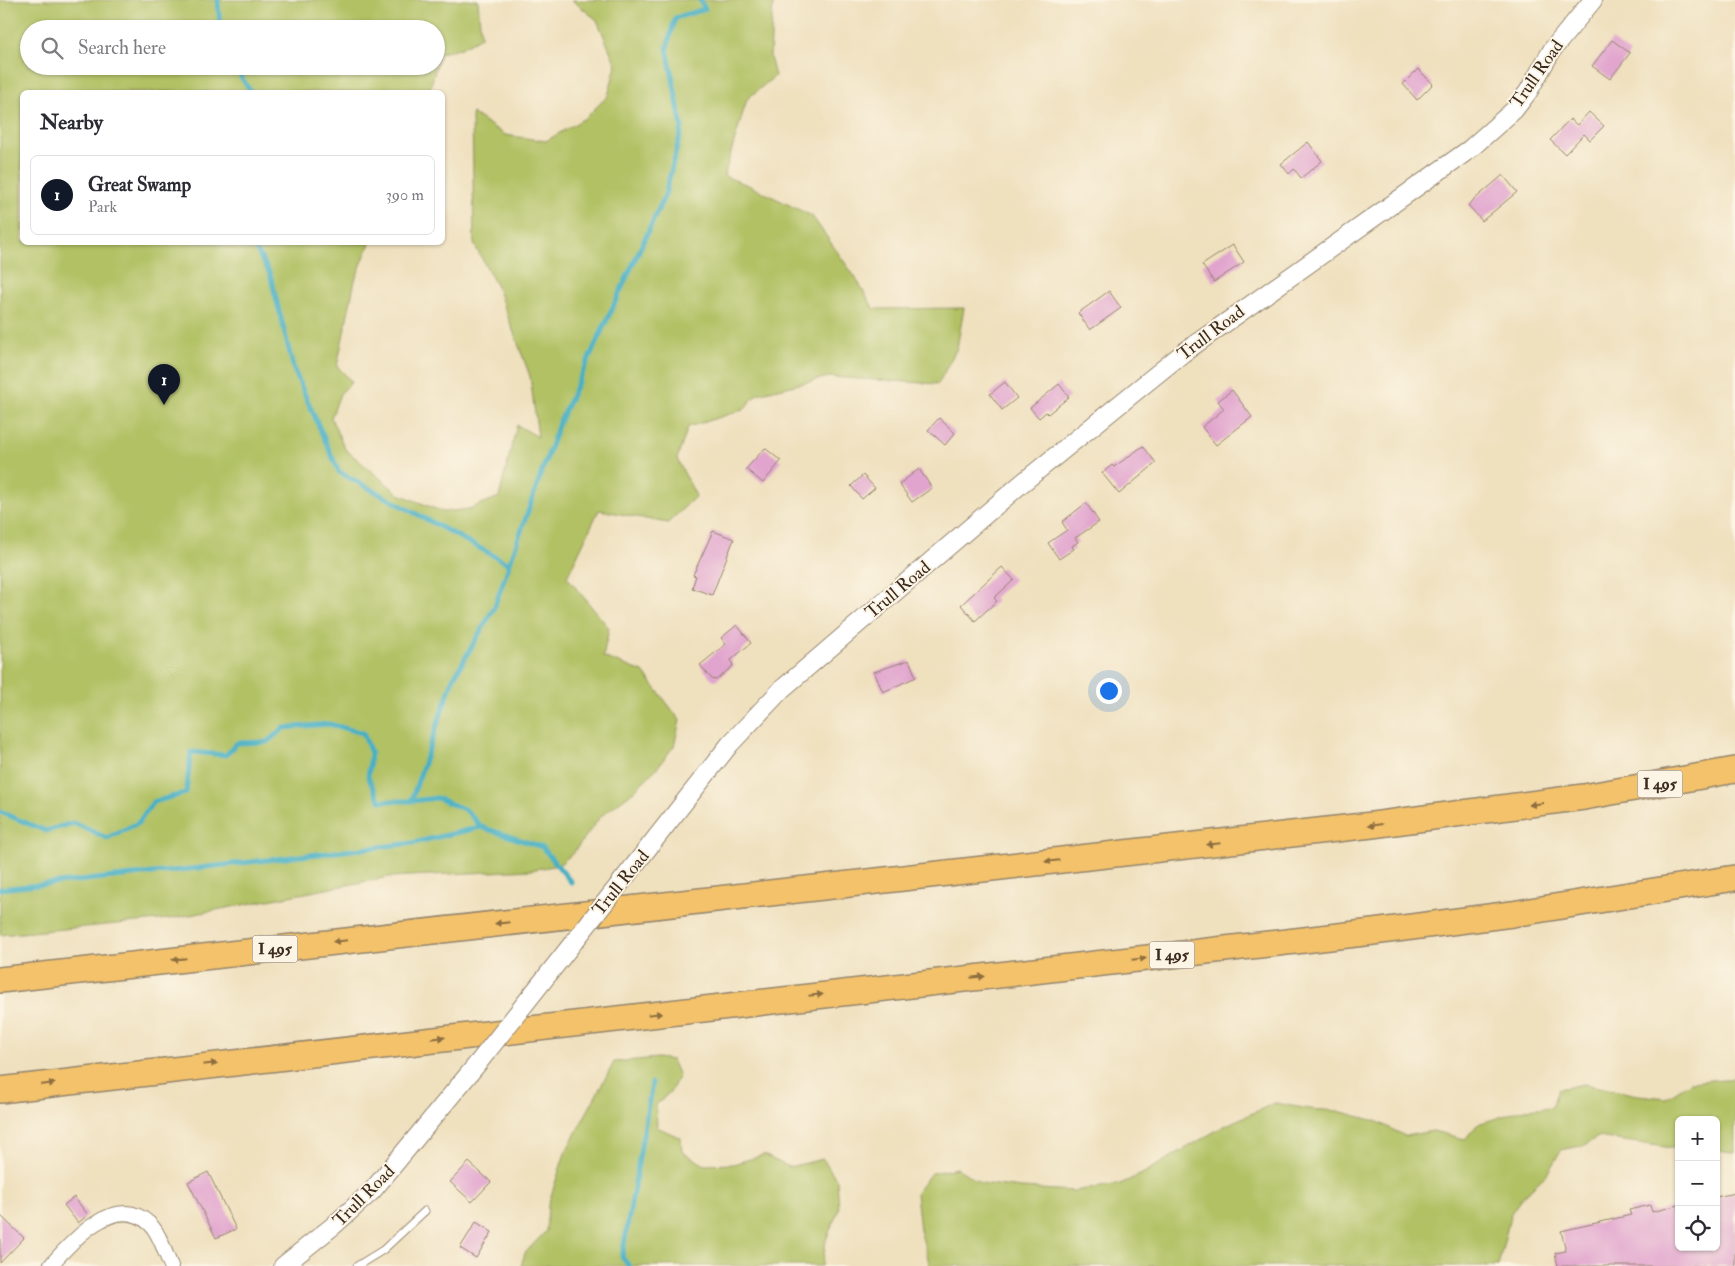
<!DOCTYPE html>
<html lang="en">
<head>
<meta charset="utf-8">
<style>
	:root { --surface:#fff; --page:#f2f2f3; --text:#2b2b33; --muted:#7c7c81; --line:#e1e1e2; --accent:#111827 }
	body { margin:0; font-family:"IM FELL Double Pica",serif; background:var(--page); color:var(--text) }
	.controls { position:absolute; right:15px; bottom:15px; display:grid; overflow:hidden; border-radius:8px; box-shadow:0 1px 4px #0004 }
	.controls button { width:45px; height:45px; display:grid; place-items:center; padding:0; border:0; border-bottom:1px solid var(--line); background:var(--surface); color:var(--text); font:25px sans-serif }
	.you { position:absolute; left:1108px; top:690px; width:18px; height:18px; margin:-12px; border:4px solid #fff; border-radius:50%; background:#1a73e8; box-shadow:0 0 0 8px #1a73e833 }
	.badge { display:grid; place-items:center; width:32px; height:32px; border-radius:50%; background:var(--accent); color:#fff; font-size:16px; font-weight:700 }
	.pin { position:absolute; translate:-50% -41px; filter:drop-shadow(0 1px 2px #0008) }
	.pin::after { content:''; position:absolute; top:26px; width:18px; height:15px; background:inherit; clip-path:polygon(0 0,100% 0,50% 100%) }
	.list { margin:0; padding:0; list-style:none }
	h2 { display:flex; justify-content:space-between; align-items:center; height:65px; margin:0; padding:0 20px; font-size:21px }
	h2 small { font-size:16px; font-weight:400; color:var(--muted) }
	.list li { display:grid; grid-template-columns:32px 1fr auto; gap:15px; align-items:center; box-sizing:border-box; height:80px; margin:0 10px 10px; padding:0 10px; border:1px solid var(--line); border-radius:8px }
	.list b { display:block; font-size:19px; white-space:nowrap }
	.list p { margin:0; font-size:16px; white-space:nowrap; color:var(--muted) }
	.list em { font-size:16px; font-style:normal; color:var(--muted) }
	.icon { flex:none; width:28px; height:28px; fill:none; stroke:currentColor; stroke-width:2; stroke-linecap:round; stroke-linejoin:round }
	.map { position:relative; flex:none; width:1735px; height:1266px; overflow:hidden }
	.search { position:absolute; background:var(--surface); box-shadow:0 1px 4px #0004; left:20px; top:20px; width:425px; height:55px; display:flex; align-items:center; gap:12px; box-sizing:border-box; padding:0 18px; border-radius:28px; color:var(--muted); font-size:19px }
	.panel { position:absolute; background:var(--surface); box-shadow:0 1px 4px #0004; left:20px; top:90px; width:425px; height:155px; border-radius:8px }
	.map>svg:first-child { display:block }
	.green { fill:#b1c163; stroke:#767640; fill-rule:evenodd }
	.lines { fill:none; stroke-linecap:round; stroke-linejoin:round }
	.stream { stroke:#46b0c4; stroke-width:5 }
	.building { fill:#e1a4ce }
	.service-casing { stroke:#95856e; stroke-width:9 }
	.minor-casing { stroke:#95856e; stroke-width:16 }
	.tertiary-casing { stroke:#95856e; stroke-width:20 }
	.motorway-casing { stroke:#95856e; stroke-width:28 }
	.service { stroke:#fff; stroke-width:7 }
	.minor { stroke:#fff; stroke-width:14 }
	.tertiary { stroke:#fff; stroke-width:18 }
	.motorway { stroke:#f3c26a; stroke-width:25 }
	.tertiary-bridge-casing { stroke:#95856e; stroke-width:20; stroke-linecap:butt }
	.tertiary-bridge { stroke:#fff; stroke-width:18 }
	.oneway { fill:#8e6e40 }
	.labels { text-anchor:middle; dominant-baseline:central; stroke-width:4; stroke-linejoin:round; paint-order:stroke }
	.shield { fill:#fcf5e5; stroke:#75675a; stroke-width:1 }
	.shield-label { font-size:16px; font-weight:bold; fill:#3b2a1e }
	.street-label { font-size:18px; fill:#3b2a1e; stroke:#fcf5e5 }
</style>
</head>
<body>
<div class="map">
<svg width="1735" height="1266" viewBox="0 0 1735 1266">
	<rect width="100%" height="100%" fill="#fcf5e5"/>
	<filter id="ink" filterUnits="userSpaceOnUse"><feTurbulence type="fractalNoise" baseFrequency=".02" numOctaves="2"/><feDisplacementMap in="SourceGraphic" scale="10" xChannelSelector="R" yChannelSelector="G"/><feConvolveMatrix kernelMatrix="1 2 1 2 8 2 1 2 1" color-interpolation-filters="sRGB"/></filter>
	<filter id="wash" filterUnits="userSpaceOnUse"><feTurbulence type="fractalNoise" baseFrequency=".0096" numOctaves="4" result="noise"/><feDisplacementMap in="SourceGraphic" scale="20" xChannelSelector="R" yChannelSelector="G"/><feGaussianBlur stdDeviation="1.12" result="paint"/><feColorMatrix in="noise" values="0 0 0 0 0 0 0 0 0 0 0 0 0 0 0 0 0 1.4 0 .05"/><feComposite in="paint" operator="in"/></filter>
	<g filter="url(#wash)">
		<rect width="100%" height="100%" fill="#efe0be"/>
		<!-- green -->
		<g class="green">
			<path d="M0,0H478L481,37L461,48L440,53L429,92H22V242L370,243L355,280L337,366L352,382L340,394L331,418L345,449L399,494L443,512L469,509L499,497L517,425L538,437L530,376L496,285L474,244L472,113L505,135L546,141L585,118L608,96L616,65L597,20L572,0H773L770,57L775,76L747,99L724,176L748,185L812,216L855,277L874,309L964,308L957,348L938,384L829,377L757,394L743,410L688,427L677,459L696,496L668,523L599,510L567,577L609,628L603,657L643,672L680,720L674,746L656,769L634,791L601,816L573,853L559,865L531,870L389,877L169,919L0,935ZM29,29H436V66H29Z"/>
			<path d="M658,1058L672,1060L679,1076L671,1091L656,1105L657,1127L681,1138L682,1152L705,1165L733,1164L764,1155L789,1167L823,1159L837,1180L839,1209L826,1240L822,1266H521L525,1253L546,1231L548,1205L565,1153L614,1062Z"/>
			<path d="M1724,1079H1735V1152L1716,1151V1120H1679V1149L1598,1137L1585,1145L1561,1150L1547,1174L1523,1196L1511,1213L1498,1266H930L920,1230L916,1193L931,1173L957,1168L981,1183L1021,1188L1074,1191L1120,1184L1142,1174L1224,1126L1275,1103L1309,1109L1338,1111L1376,1121L1405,1136L1433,1131L1465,1139L1478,1124L1525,1109L1552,1107L1558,1089L1584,1084L1638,1095L1666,1098L1691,1082Z"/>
		</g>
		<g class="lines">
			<!-- stream -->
			<g class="stream">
				<path d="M218,0L220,29"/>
				<path d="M234,66L251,92"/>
				<path d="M252,242L270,274L294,370L339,472L509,564"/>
				<path d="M411,801L453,679L494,608L559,423L665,195L682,128L667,48L675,18L705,9L700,0"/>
				<path d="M0,812L46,831L73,823L107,838L138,823L153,802L186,793L191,752L226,755L237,743L267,742L284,728L329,724L363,733L371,753L368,777L380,801H411L437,798L466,810L481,827L542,847L571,882"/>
				<path d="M0,889L181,870L413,843L481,827"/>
				<path d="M629,1266L622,1257L652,1083"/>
			</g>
		</g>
		<g id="blocks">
			<!-- building -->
			<g class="building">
				<path d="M1612,40L1630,53L1610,79L1592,66Z"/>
				<path d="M1418,69L1433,84L1417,100L1403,84Z"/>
				<path d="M1589,112L1604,126L1590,140L1584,134L1565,154L1550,140L1570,119L1577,125Z"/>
				<path d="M1308,142L1322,161L1301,178L1294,169L1289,174L1281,164Z"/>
				<path d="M1503,175L1517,192L1482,221L1468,205Z"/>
				<path d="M1233,245L1244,262L1214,282L1202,265Z"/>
				<path d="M1109,291L1121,308L1090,330L1078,313Z"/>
				<path d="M1005,382L1017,398L1002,410L990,394Z"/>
				<path d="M1059,384L1069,397L1048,414L1046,412L1039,418L1030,408Z"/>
				<path d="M1232,390L1252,417L1216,445L1202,427L1224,409L1218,401Z"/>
				<path d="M939,418L955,433L945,445L928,430Z"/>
				<path d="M1143,446L1156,463L1119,494L1102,473L1112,465L1114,467Z"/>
				<path d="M765,448L781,461L763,483L746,469Z"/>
				<path d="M919,469L932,488L912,502L899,484Z"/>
				<path d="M863,475L875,488L862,499L851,486Z"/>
				<path d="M1086,503L1099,522L1075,538L1078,542L1072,546L1074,549L1059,559L1048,543L1067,530L1062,522Z"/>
				<path d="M713,531L734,539L712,595L692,588L696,576L693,575Z"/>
				<path d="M1002,567L1014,580L994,598L997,601L975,621L961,605Z"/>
				<path d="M737,625L751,643L731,660L733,666L716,680L712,679L700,665L726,644L721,638Z"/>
				<path d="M909,660L916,677L883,692L874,672Z"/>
				<path d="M469,1162L491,1182L472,1202L450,1182Z"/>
				<path d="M208,1172L236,1229L216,1238L188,1182Z"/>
				<path d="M1735,1193V1266H1558L1555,1253L1566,1251L1561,1231L1631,1215L1629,1210L1650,1205L1652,1212L1679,1205V1247H1716V1197Z"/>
				<path d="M74,1197L88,1215L78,1223L64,1205Z"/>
				<path d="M0,1215L24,1238L0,1263Z"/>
				<path d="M476,1222L492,1232L476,1258L460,1248Z"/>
			</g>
		</g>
	</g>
	<g filter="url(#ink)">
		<use href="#blocks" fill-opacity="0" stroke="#95856e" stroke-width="1"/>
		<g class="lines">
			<defs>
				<path id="service" d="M357,1266L383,1250L425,1211"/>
				<path id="minor" d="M50,1266C71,1242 116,1191 150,1224C160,1234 165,1253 171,1266"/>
				<g id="tertiary">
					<path d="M622,881L730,744L782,689L1021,484L1183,353L1470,149L1514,110L1528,92L1552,50L1593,0"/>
					<path d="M283,1266L333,1226L372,1191L478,1063"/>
				</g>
				<g id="motorway">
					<path d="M0,980L1372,825L1584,797L1735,770"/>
					<path d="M0,1090L1373,932L1512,914L1735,878"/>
				</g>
			</defs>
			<!-- service casing -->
			<use href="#service" class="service-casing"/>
			<!-- minor casing -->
			<use href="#minor" class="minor-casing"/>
			<!-- tertiary casing -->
			<use href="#tertiary" class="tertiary-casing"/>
			<!-- motorway casing -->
			<use href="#motorway" class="motorway-casing"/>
			<!-- service -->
			<use href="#service" class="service"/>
			<!-- minor -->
			<use href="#minor" class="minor"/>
			<!-- tertiary -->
			<use href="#tertiary" class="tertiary"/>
			<!-- motorway -->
			<use href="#motorway" class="motorway"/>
			<defs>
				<path id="tertiary-bridge" d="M478,1063L622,881"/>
			</defs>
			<!-- tertiary-bridge casing -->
			<use href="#tertiary-bridge" class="tertiary-bridge-casing"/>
			<!-- tertiary-bridge -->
			<use href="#tertiary-bridge" class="tertiary-bridge"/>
		</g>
		<!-- one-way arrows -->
		<defs><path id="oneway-solid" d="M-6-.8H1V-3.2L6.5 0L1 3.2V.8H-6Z" transform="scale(1.25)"/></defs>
		<g class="oneway">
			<use href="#oneway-solid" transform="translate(1536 804) rotate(172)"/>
			<use href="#oneway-solid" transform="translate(1375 825) rotate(173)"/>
			<use href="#oneway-solid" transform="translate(1213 844) rotate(174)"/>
			<use href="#oneway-solid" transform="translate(1052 861) rotate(174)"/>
			<use href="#oneway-solid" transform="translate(502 923) rotate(174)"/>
			<use href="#oneway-solid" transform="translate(340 941) rotate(174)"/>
			<use href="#oneway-solid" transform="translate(179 959) rotate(174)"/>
			<use href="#oneway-solid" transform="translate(1139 959) rotate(-6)"/>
			<use href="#oneway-solid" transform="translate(978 977) rotate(-6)"/>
			<use href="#oneway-solid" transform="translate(816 995) rotate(-6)"/>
			<use href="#oneway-solid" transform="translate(655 1014) rotate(-6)"/>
			<use href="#oneway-solid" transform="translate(438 1038) rotate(-6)"/>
			<use href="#oneway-solid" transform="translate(210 1064) rotate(-6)"/>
			<use href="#oneway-solid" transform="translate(48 1084) rotate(-7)"/>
		</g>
	</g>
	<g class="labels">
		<!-- shield labels -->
		<g class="shield">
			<rect x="1637.5" y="770.5" width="45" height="27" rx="4"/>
			<rect x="252.5" y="935.5" width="45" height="27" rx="4"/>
			<rect x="1149.5" y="941.5" width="45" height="27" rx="4"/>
		</g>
		<g class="shield-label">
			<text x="1660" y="784">I 495</text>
			<text x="275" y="949">I 495</text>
			<text x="1172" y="955">I 495</text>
		</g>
		<!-- street labels -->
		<g class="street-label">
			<text transform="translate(1537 74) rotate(-55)">Trull Road</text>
			<text transform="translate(1211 333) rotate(-37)">Trull Road</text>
			<text transform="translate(898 590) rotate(-40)">Trull Road</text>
			<text transform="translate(621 883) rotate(-51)">Trull Road</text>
			<text transform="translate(364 1196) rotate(-45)">Trull Road</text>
		</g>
	</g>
</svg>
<div class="controls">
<button>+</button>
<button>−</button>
<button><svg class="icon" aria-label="locate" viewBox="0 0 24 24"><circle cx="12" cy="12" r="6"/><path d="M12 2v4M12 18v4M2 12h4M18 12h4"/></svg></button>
</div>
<div class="you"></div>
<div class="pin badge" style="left:164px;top:405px">1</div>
<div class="search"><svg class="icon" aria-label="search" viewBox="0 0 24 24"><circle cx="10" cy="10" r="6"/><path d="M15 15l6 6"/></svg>Search here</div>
<section class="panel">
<h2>Nearby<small></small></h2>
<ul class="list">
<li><span class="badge">1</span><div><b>Great Swamp</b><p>Park</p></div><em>390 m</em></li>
</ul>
</section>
</div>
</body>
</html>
